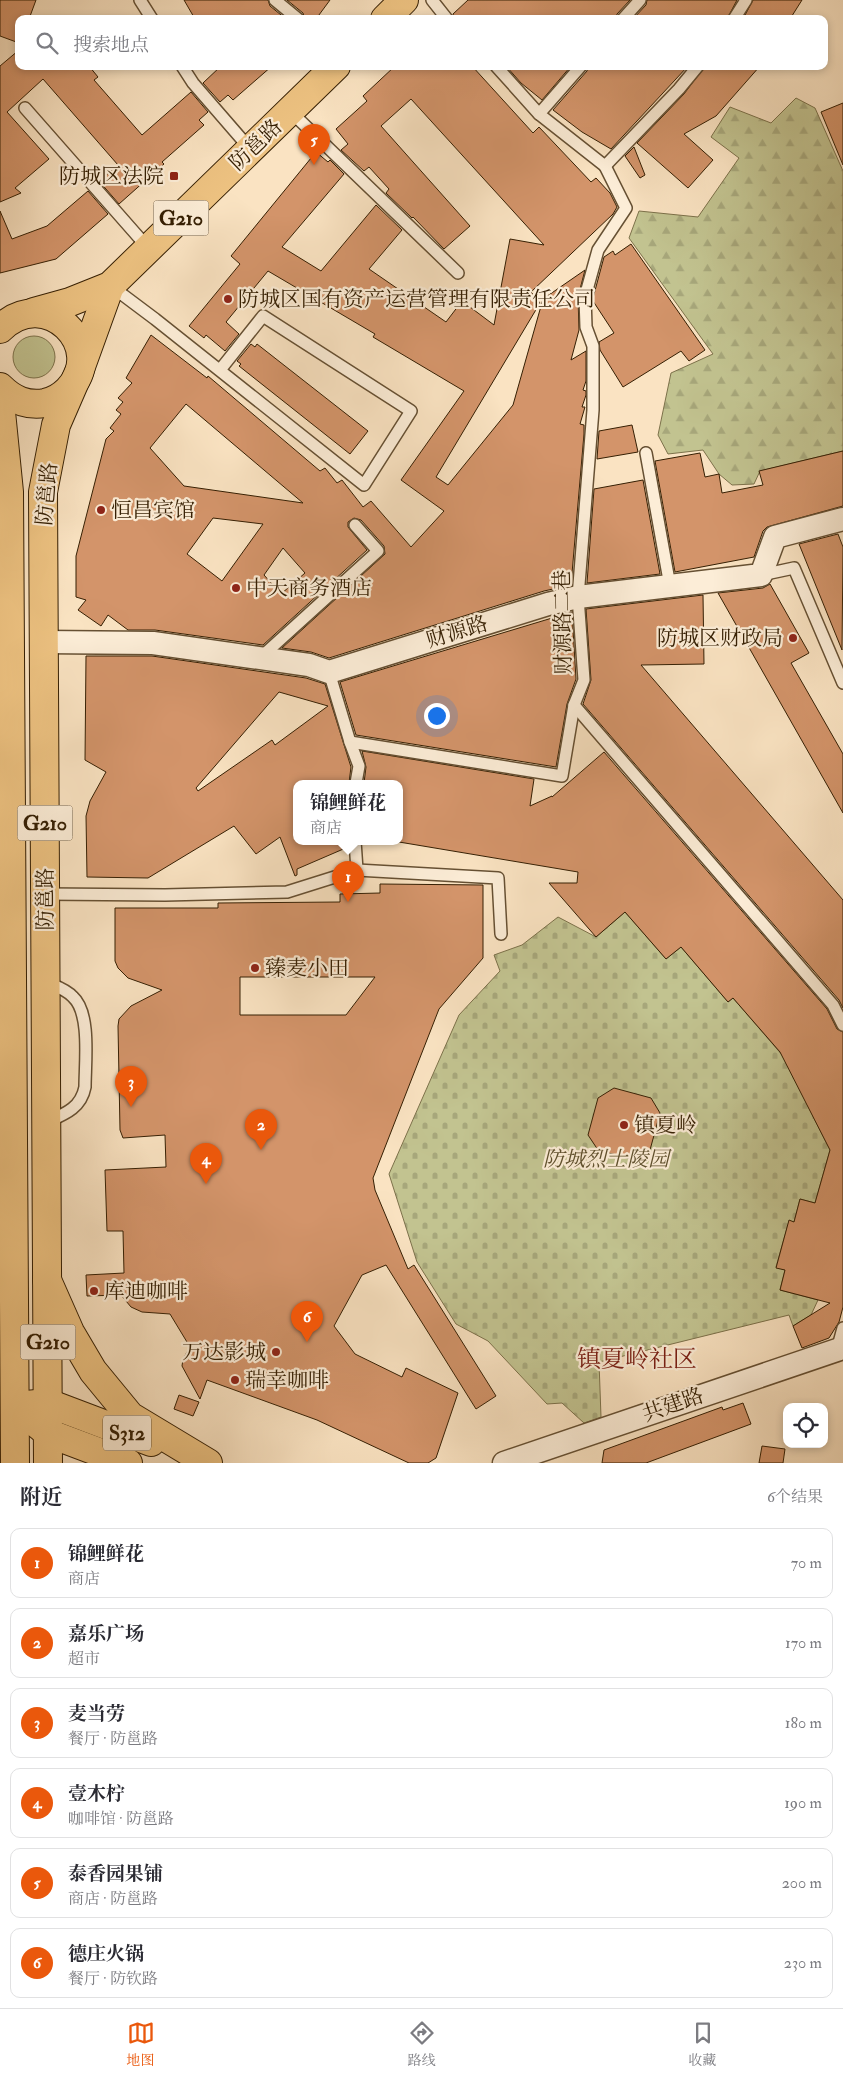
<!DOCTYPE html>
<html lang="zh">
<head>
<meta charset="utf-8">
<style>
	:root { --surface:#fff; --page:#f2f2f3; --text:#2b2b33; --muted:#7c7c81; --line:#e1e1e2; --accent:#ea580c }
	body { margin:0; font-family:"IM FELL Double Pica","Noto Serif SC",serif; background:var(--page); color:var(--text) }
	.controls { position:absolute; right:15px; bottom:15px; display:grid; overflow:hidden; border-radius:10px; box-shadow:0 2px 8px #0003 }
	.controls button { width:45px; height:45px; display:grid; place-items:center; padding:0; border:0; border-bottom:1px solid var(--line); background:var(--surface); color:var(--text); font:25px sans-serif }
	.you { position:absolute; left:436px; top:715px; width:18px; height:18px; margin:-12px; border:4px solid #fff; border-radius:50%; background:#1a73e8; box-shadow:0 0 0 8px #1a73e833 }
	.badge { display:grid; place-items:center; width:32px; height:32px; border-radius:50%; background:var(--accent); color:#fff; font-size:16px; font-weight:700 }
	.pin { position:absolute; translate:-50% -41px; filter:drop-shadow(0 1px 2px #0008) }
	.pin::after { content:''; position:absolute; top:26px; width:18px; height:15px; background:inherit; clip-path:polygon(0 0,100% 0,50% 100%) }
	.popup { position:absolute; left:293px; top:780px; width:110px; height:65px; box-sizing:border-box; display:grid; place-content:center; border-radius:10px; background:var(--surface); filter:drop-shadow(0 1px 4px #0005); font-size:16px; white-space:nowrap; color:var(--muted) }
	.popup b { font-size:19px; color:var(--text) }
	.popup::after { content:''; position:absolute; left:50%; top:100%; margin-left:-10px; border:10px solid transparent; border-top-color:var(--surface) }
	.list { margin:0; padding:0; list-style:none }
	h2 { display:flex; justify-content:space-between; align-items:center; height:65px; margin:0; padding:0 20px; font-size:21px }
	h2 small { font-size:16px; font-weight:400; color:var(--muted) }
	.list li { display:grid; grid-template-columns:32px 1fr auto; gap:15px; align-items:center; box-sizing:border-box; height:70px; margin:0 10px 10px; padding:0 10px; border:1px solid var(--line); border-radius:10px }
	.list b { display:block; font-size:19px; white-space:nowrap }
	.list p { margin:0; font-size:16px; white-space:nowrap; color:var(--muted) }
	.list em { font-size:16px; font-style:normal; color:var(--muted) }
	.icon { flex:none; width:28px; height:28px; fill:none; stroke:currentColor; stroke-width:2; stroke-linecap:round; stroke-linejoin:round }
	.map { position:relative; flex:none; width:843px; height:1463px; overflow:hidden }
	.search { position:absolute; background:var(--surface); box-shadow:0 2px 8px #0003; left:15px; right:15px; top:15px; height:55px; display:flex; align-items:center; gap:12px; box-sizing:border-box; padding:0 18px; border-radius:10px; color:var(--muted); font-size:19px }
	.sheet { height:545px; background:var(--surface) }
	nav { display:flex; justify-content:space-around; align-items:center; box-sizing:border-box; height:70px; border-top:1px solid var(--line); background:var(--surface); font-size:14px; color:var(--muted) }
	nav a { display:grid; justify-items:center; gap:2px }
	nav .on { color:var(--accent) }
	.map>svg:first-child { display:block }
	.green { fill:#c2c390; stroke:#7c714a }
	.forest { fill:url(#forest-firs); stroke:#7c714a }
	.cemetery { fill:url(#cemetery-stones); stroke:#7c714a }
	.building { fill:#d3946a; stroke:#351f03; fill-rule:evenodd }
	.lines { fill:none; stroke-linecap:round; stroke-linejoin:round }
	.service-casing { stroke:#665033; stroke-width:14 }
	.minor-casing { stroke:#665033; stroke-width:25 }
	.primary-casing { stroke:#351f03; stroke-width:30 }
	.trunk-casing { stroke:#351f03; stroke-width:30 }
	.service { stroke:#fcedd7; stroke-width:11 }
	.minor { stroke:#fcedd7; stroke-width:22 }
	.primary { stroke:#edc281; stroke-width:28 }
	.trunk { stroke:#edc281; stroke-width:28 }
	.poi-dot { fill:#8f2418; stroke:#fcedd7; stroke-width:2 }
	.labels { text-anchor:middle; dominant-baseline:central; stroke-width:4.5; stroke-linejoin:round; paint-order:stroke }
	.shield { fill:#fcedd7; stroke:#715d43; stroke-width:1 }
	.shield-label { font-size:20px; font-weight:bold; fill:#351f03 }
	.street-label { font-size:21px; fill:#351f03; stroke:#fcedd7 }
	.poi-label { font-size:21px; fill:#351f03; stroke:#fcedd7; text-anchor:start }
	.park-label { font-size:21px; font-style:italic; fill:#5f502d; stroke:#fcedd7 }
	.quarter-label { font-size:24px; fill:#7a1f14; stroke:#fcedd7 }
</style>
</head>
<body>
<div class="map">
<svg width="843" height="1463" viewBox="0 0 843 1463">
	<defs>
		<pattern id="forest-firs" width="22" height="20" patternUnits="userSpaceOnUse" patternTransform="scale(1.25)"><rect width="22" height="20" fill="#c2c390"/><path d="M5 1l3.5 6h-7zM16 11l3.5 6h-7z" fill="#a7a77b"/></pattern>
		<pattern id="cemetery-stones" width="16" height="16" patternUnits="userSpaceOnUse" patternTransform="scale(1.25)"><rect width="16" height="16" fill="#c2c390"/><path d="M2 7V4a2 2 0 0 1 4 0v3zM10 15v-3a2 2 0 0 1 4 0v3z" fill="#a7a77b"/></pattern>
	</defs>
	<rect width="100%" height="100%" fill="#fae3c2"/>
	<filter id="stains"><feTurbulence type="fractalNoise" baseFrequency=".004" numOctaves="4"/><feColorMatrix values="0 0 0 0 .2 0 0 0 0 .09 0 0 0 0 .02 0 0 0 .5 -.17"/></filter>
	<radialGradient id="worn" r=".72"><stop offset=".6" stop-color="#630" stop-opacity="0"/><stop offset="1" stop-color="#630" stop-opacity=".3"/></radialGradient>
	<!-- green -->
	<circle class="green" cx="34" cy="357" r="21"/>
	<!-- forest -->
	<path class="forest" d="M796,98L815,108L843,171V451L760,471L754,484L732,485L719,474L703,450L668,454L658,435L671,373L713,354L629,238L639,211L698,217L739,158L711,137L730,107L771,123Z"/>
	<!-- cemetery -->
	<path class="cemetery" d="M625,912L666,959L681,947L728,1002L733,998L783,1056L830,1150L815,1203L800,1199L794,1222L789,1221L776,1267L785,1270L780,1290L818,1300L811,1315L793,1326L789,1315L599,1362L601,1417L584,1423L562,1403L547,1404L488,1341L456,1324L417,1262L389,1174L459,1015L500,971L494,955L522,945L558,917L596,937Z"/>
	<!-- building -->
	<g class="building">
		<path d="M0,0H36L29,19H19V43L0,36Z"/>
		<path d="M184,0H268L270,6L286,19H195Z"/>
		<path d="M287,0H330L316,19H305L303,13Z"/>
		<path d="M468,0H630L617,14L616,19H454L453,14Z"/>
		<path d="M647,0H737L727,19H633L646,5Z"/>
		<path d="M753,0H802L790,19H743Z"/>
		<path d="M19,50V66H89L98,77L94,80L142,135L191,92L208,112L199,120L204,125L162,162L164,164L119,204L99,181L118,165L43,79L7,112L49,159L15,188L21,193L0,202V66Z"/>
		<path d="M221,66H272L233,100L228,95L220,102L203,83Z"/>
		<path d="M395,66H472L533,133L539,127L591,182L596,178L610,193L617,207L613,214L531,292L540,303L436,477L448,485L513,405L543,299L585,270L578,297L579,330L571,360L586,351V381L583,390L586,391V395L582,407H585L580,424L584,425V434L571,585L544,591L329,658L311,652L282,648L385,554L384,546L361,520L354,518L348,522V527L367,550L263,645L155,630H128L108,615L101,626L78,610L86,600L76,597V556L106,439L114,431L110,428L121,414L116,410L123,402L118,398L132,383L126,378L151,335L207,378L208,376L320,471L325,468L337,483L342,480L363,507L371,501L411,547L444,511L401,480L464,391L373,337L375,334L268,271L226,322L239,334L225,351L206,335L204,338L189,326L240,264L231,256L316,152L328,162L330,160L344,174L282,247L321,271L376,205L402,230L369,269L446,322L462,301L494,325L510,239L544,245L411,99L381,126L470,226L444,249L413,217L412,218L386,193L389,189L369,167L364,171L341,150L348,144L336,129L367,101L363,96ZM186,404L303,503L184,486L150,448ZM213,518L263,524L222,581L187,554ZM283,548L305,573L281,594L264,575Z"/>
		<path d="M506,66H571L542,100L521,83Z"/>
		<path d="M588,66H688L611,149L582,132L553,110L587,71Z"/>
		<path d="M705,66H760L716,116L684,134L713,160L688,188L637,143L684,94Z"/>
		<path d="M843,103V165L821,112Z"/>
		<path d="M634,147L645,175L640,178L625,156Z"/>
		<path d="M88,191L108,214L56,259L0,273V211L12,239L47,226Z"/>
		<path d="M631,244L705,350L689,361L681,351L623,387L600,350L599,342L614,333L593,301V298L604,257L613,251L615,255Z"/>
		<path d="M251,344L255,347L257,344L368,431L350,454L239,366L241,364L237,361Z"/>
		<path d="M632,425L638,452L597,459L599,431Z"/>
		<path d="M843,451V506L767,527L763,531L754,557L675,572L655,461L700,453L705,477L719,474L722,493L763,485L759,471Z"/>
		<path d="M643,480L660,574L587,583L594,489Z"/>
		<path d="M838,534L843,547L842,650L799,544Z"/>
		<path d="M770,584L809,653L791,663L843,754V813L718,593L763,588Z"/>
		<path d="M703,595L704,664L641,665L843,900V1008L839,1000L583,704L591,680L586,609Z"/>
		<path d="M572,612L576,679L567,704L556,767L356,735L340,682Z"/>
		<path d="M86,656H152L306,678L325,684L351,767L349,783H297V841H348V847L297,869V875L295,876L280,837L256,854L234,826L148,878L87,877L86,816L90,801L106,772L85,760ZM279,692L328,706L275,745L272,740L198,791L196,788Z"/>
		<path d="M362,751L534,779L530,806L552,796V797L604,752L827,1009L837,1029L843,1032V1307L839,1322L829,1338L802,1348L793,1326L830,1303L780,1290L785,1270L776,1268L789,1220L794,1222L800,1199L815,1203L830,1150L780,1052L733,998L728,1002L681,947L666,959L625,912L596,937L549,883H577L578,872L399,842V783H364L366,767Z"/>
		<path d="M380,884L483,885V958L439,1009L373,1178L375,1190L408,1269L414,1265L496,1396L476,1409L386,1265L362,1275L334,1326L355,1354L402,1377L406,1368L458,1393L436,1458L428,1463H409L317,1420L207,1380L200,1399L182,1366L183,1359L190,1347L170,1314L142,1312L131,1307L121,1295L87,1296L86,1275L124,1273L123,1231H107L105,1170L166,1167L165,1135L123,1138L120,1130L118,1026L119,1019L131,1006L162,990L128,978L118,968L115,961V908H218V903L340,902V894L380,893ZM240,977H375L346,1015H240Z"/>
		<path d="M614,1088L651,1098L660,1113L650,1150L634,1160L598,1150L588,1135L598,1098Z"/>
		<path d="M179,1395L199,1402L193,1416L174,1409Z"/>
		<path d="M743,1403L751,1424L646,1463H602L604,1450L722,1407L723,1410Z"/>
		<path d="M762,1446L785,1449L783,1463H759Z"/>
	</g>
	<g class="lines">
		<defs>
			<g id="service">
				<path d="M140,0L152,19"/>
				<path d="M275,0L298,19"/>
				<path d="M432,0L447,19"/>
				<path d="M623,19L640,0"/>
				<path d="M734,19L746,0"/>
				<path d="M182,66L193,83L251,150"/>
				<path d="M496,66L539,114"/>
				<path d="M581,66L539,114L605,166L679,89L698,66"/>
				<path d="M25,108L149,249"/>
				<path d="M290,111L458,273"/>
				<path d="M605,166L626,208L598,250L585,297L586,327L593,346V410L578,597L584,680L574,705L833,1005L843,1025"/>
				<path d="M111,286L155,319L364,485L411,411L263,316L220,370"/>
				<path d="M646,453L670,586"/>
				<path d="M761,575L794,568L843,683"/>
				<path d="M260,658L378,551L355,525"/>
				<path d="M329,672L350,742"/>
				<path d="M356,783L359,766L350,742L562,776L574,705"/>
				<path d="M355,841L357,870"/>
				<path d="M45,894L165,895L287,892L357,870L498,878L501,934"/>
				<path d="M46,982C55,986 66,989 73,997C91,1013 85,1063 85,1087C81,1108 65,1114 47,1122"/>
				<path d="M837,1350L843,1328"/>
			</g>
			<g id="minor">
				<path d="M44,642L153,643L309,665L329,672L548,604L578,597L761,575L775,537L843,519"/>
				<path d="M504,1463L843,1348"/>
			</g>
			<g id="primary">
				<path d="M47,1280L70,1332L93,1371L130,1416L208,1463"/>
				<path d="M15,1406L48,1403L151,1442"/>
				<path d="M31,1419L48,1433L128,1463"/>
			</g>
			<g id="trunk">
				<path d="M385,19L404,0"/>
				<path d="M34,312L70,302L110,286L336,66"/>
				<path d="M0,329C46,283 109,348 68,390C62,396 54,401 45,403C27,406 13,400 0,387"/>
				<path d="M0,402L9,492L15,1463"/>
				<path d="M48,1463L43,492L56,425L79,372L110,286"/>
			</g>
		</defs>
		<!-- service casing -->
		<use href="#service" class="service-casing"/>
		<!-- minor casing -->
		<use href="#minor" class="minor-casing"/>
		<!-- primary casing -->
		<use href="#primary" class="primary-casing"/>
		<!-- trunk casing -->
		<use href="#trunk" class="trunk-casing"/>
		<!-- service -->
		<use href="#service" class="service"/>
		<!-- minor -->
		<use href="#minor" class="minor"/>
		<!-- primary -->
		<use href="#primary" class="primary"/>
		<!-- trunk -->
		<use href="#trunk" class="trunk"/>
	</g>
	<!-- markers -->
	<g class="poi-dot">
		<rect x="169" y="171" width="10" height="10" rx="2.5"/>
		<circle cx="228" cy="299" r="5"/>
		<circle cx="101" cy="510" r="5"/>
		<circle cx="236" cy="588" r="5"/>
		<circle cx="793" cy="638" r="5"/>
		<circle cx="255" cy="968" r="5"/>
		<circle cx="624" cy="1125" r="5"/>
		<circle cx="94" cy="1291" r="5"/>
		<circle cx="276" cy="1352" r="5"/>
		<circle cx="235" cy="1380" r="5"/>
	</g>
	<g class="labels">
		<!-- shield labels -->
		<g class="shield">
			<rect x="153.5" y="200.5" width="55" height="35" rx="4"/>
			<rect x="17.5" y="805.5" width="55" height="35" rx="4"/>
			<rect x="20.5" y="1324.5" width="55" height="35" rx="4"/>
			<rect x="103" y="1415.5" width="48" height="35" rx="4"/>
		</g>
		<g class="shield-label">
			<text x="181" y="218">G210</text>
			<text x="45" y="823">G210</text>
			<text x="48" y="1342">G210</text>
			<text x="127" y="1433">S312</text>
		</g>
		<!-- street labels -->
		<g class="street-label">
			<text transform="translate(256 145) rotate(-44)">防邕路</text>
			<text transform="translate(47 494) rotate(-85)">防邕路</text>
			<text transform="translate(563 622) rotate(-91)">财源路二巷</text>
			<text transform="translate(457 632) rotate(-17)">财源路</text>
			<text transform="translate(45 899) rotate(-90)">防邕路</text>
			<text transform="translate(673 1405) rotate(-19)">共建路</text>
		</g>
		<!-- poi labels -->
		<g class="poi-label">
			<text x="164" y="176" text-anchor="end">防城区法院</text>
			<text x="238" y="299">防城区国有资产运营管理有限责任公司</text>
			<text x="111" y="510">恒昌宾馆</text>
			<text x="246" y="588">中天商务酒店</text>
			<text x="783" y="638" text-anchor="end">防城区财政局</text>
			<text x="265" y="968">臻麦小田</text>
			<text x="634" y="1125">镇夏岭</text>
			<text x="104" y="1291">库迪咖啡</text>
			<text x="266" y="1352" text-anchor="end">万达影城</text>
			<text x="245" y="1380">瑞幸咖啡</text>
		</g>
		<!-- park labels -->
		<g class="park-label">
			<text x="606" y="1159">防城烈士陵园</text>
		</g>
		<!-- quarter labels -->
		<g class="quarter-label">
			<text x="637" y="1359">镇夏岭社区</text>
		</g>
	</g>
	<rect width="100%" height="100%" filter="url(#stains)"/>
	<rect width="100%" height="100%" fill="url(#worn)"/>
</svg>
<div class="controls">
<button><svg class="icon" aria-label="locate" viewBox="0 0 24 24"><circle cx="12" cy="12" r="6"/><path d="M12 2v4M12 18v4M2 12h4M18 12h4"/></svg></button>
</div>
<div class="you"></div>
<div class="pin badge" style="left:348px;top:902px">1</div>
<div class="popup"><b>锦鲤鲜花</b>商店</div>
<div class="pin badge" style="left:261px;top:1150px">2</div>
<div class="pin badge" style="left:131px;top:1107px">3</div>
<div class="pin badge" style="left:206px;top:1184px">4</div>
<div class="pin badge" style="left:314px;top:165px">5</div>
<div class="pin badge" style="left:307px;top:1342px">6</div>
<div class="search"><svg class="icon" aria-label="search" viewBox="0 0 24 24"><circle cx="10" cy="10" r="6"/><path d="M15 15l6 6"/></svg>搜索地点</div>
</div>
<section class="sheet">
<h2>附近<small>6个结果</small></h2>
<ul class="list">
<li><span class="badge">1</span><div><b>锦鲤鲜花</b><p>商店</p></div><em>70 m</em></li>
<li><span class="badge">2</span><div><b>嘉乐广场</b><p>超市</p></div><em>170 m</em></li>
<li><span class="badge">3</span><div><b>麦当劳</b><p>餐厅 · 防邕路</p></div><em>180 m</em></li>
<li><span class="badge">4</span><div><b>壹木柠</b><p>咖啡馆 · 防邕路</p></div><em>190 m</em></li>
<li><span class="badge">5</span><div><b>泰香园果铺</b><p>商店 · 防邕路</p></div><em>200 m</em></li>
<li><span class="badge">6</span><div><b>德庄火锅</b><p>餐厅 · 防钦路</p></div><em>230 m</em></li>
</ul>
</section>
<nav>
<a class="on"><svg class="icon" aria-label="map" viewBox="0 0 24 24"><path d="M3 6l6-2 6 2 6-2v14l-6 2-6-2-6 2zM9 4v14M15 6v14"/></svg>地图</a>
<a><svg class="icon" aria-label="directions" viewBox="0 0 24 24"><path d="M12 3l9 9-9 9-9-9zM9 14v-3h6M13 9l2 2-2 2"/></svg>路线</a>
<a><svg class="icon" aria-label="saved" viewBox="0 0 24 24"><path d="M7 4h10v16l-5-4-5 4z"/></svg>收藏</a>
</nav>
</body>
</html>
